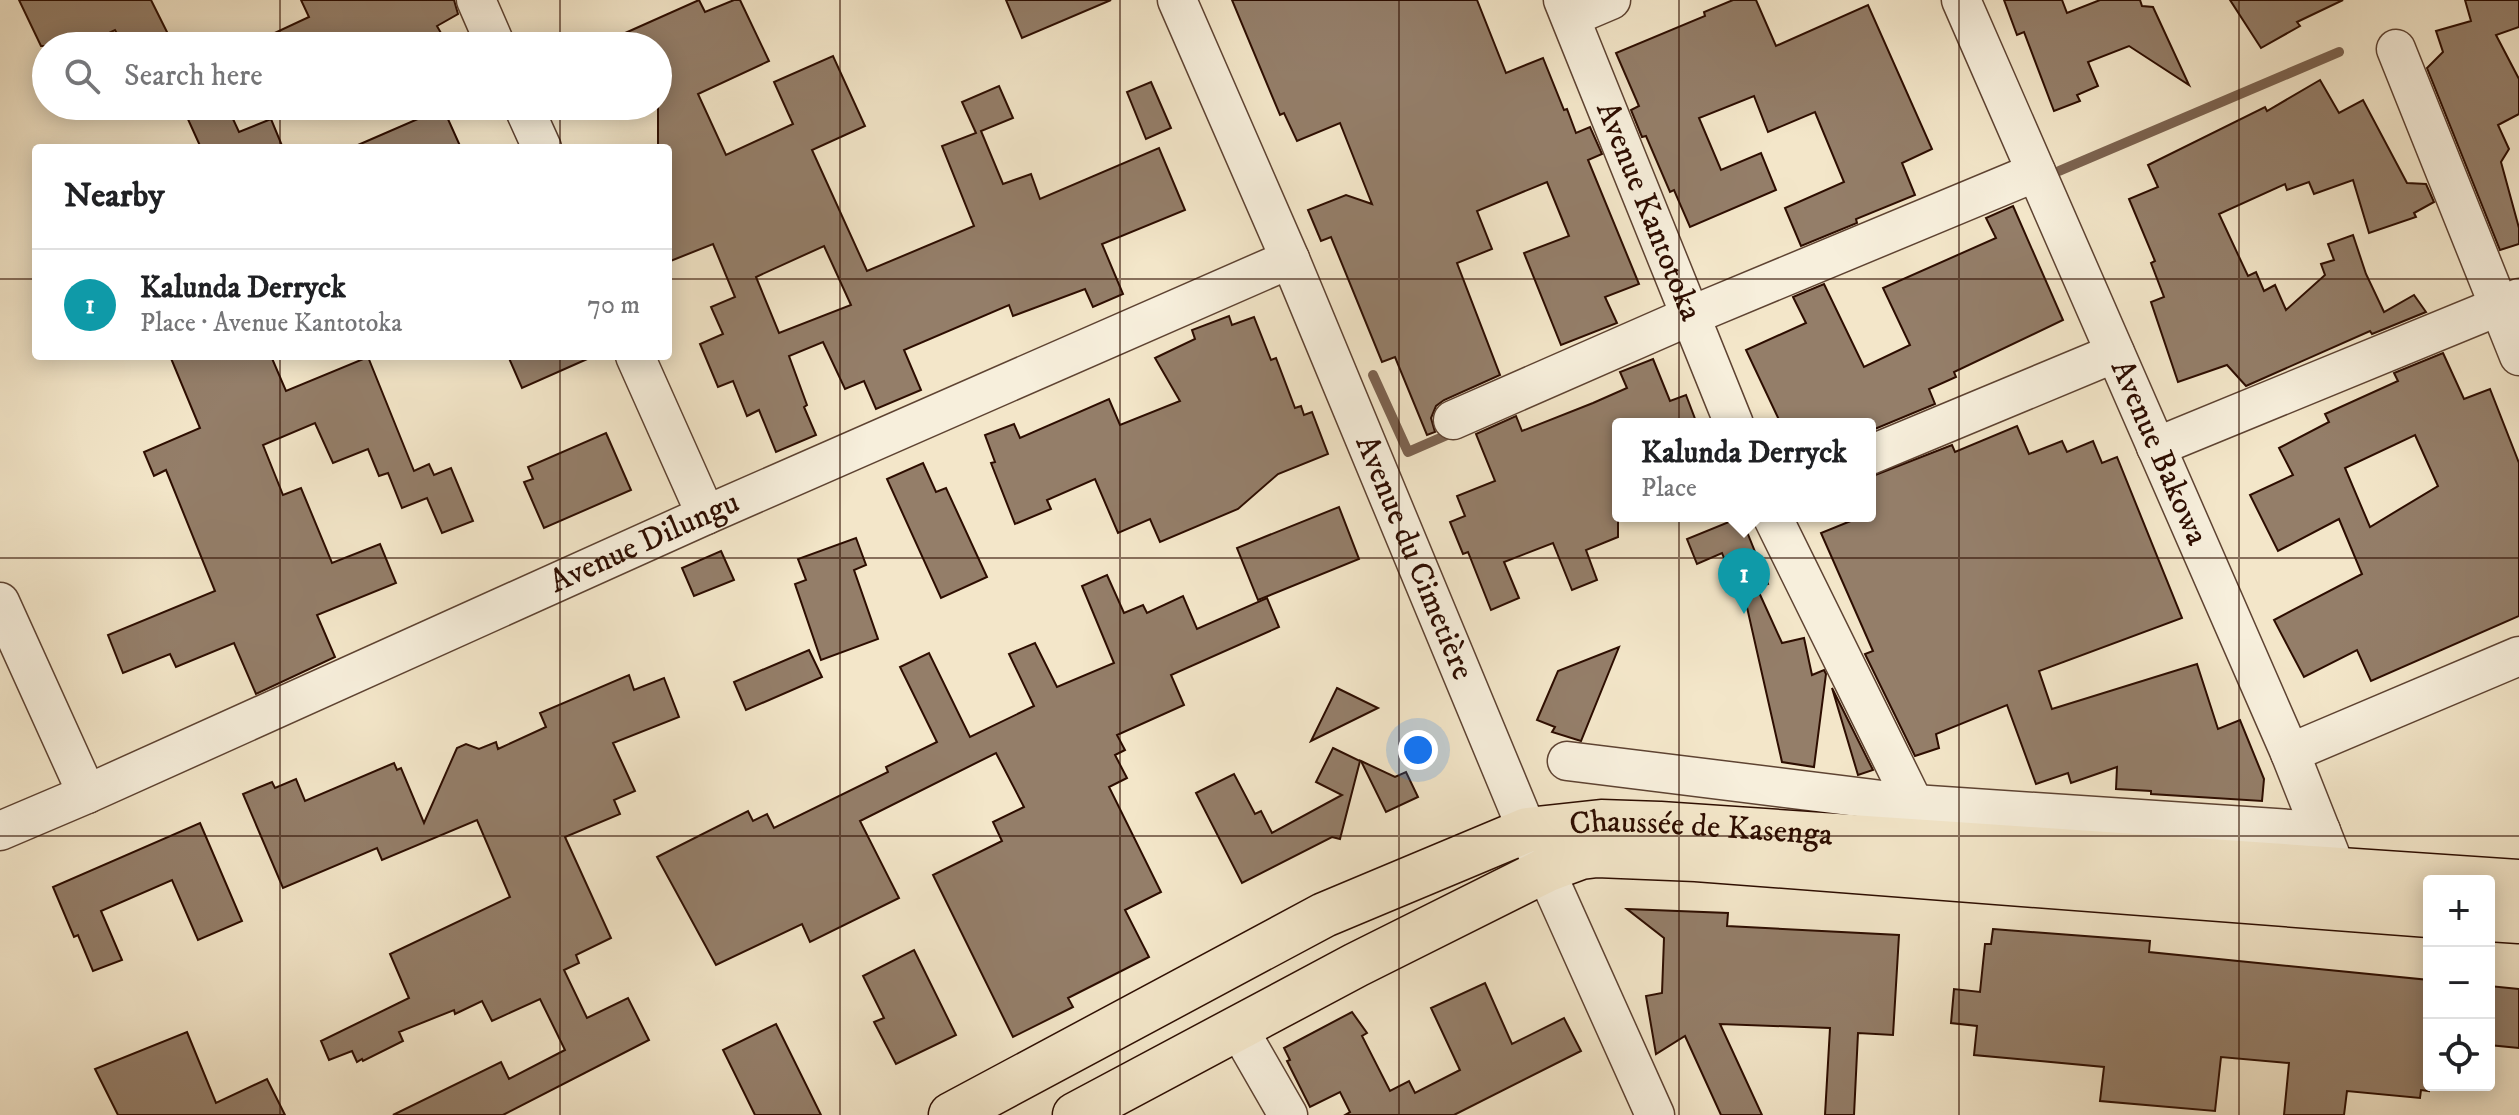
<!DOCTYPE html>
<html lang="en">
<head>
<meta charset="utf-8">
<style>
	:root { --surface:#fff; --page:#f2f2f2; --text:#202124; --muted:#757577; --line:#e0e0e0; --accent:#0f766e }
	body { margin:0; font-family:"IM FELL DW Pica",serif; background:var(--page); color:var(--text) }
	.controls { position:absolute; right:24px; bottom:24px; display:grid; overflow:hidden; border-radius:8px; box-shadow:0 4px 20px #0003 }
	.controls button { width:72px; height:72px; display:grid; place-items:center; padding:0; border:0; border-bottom:2px solid var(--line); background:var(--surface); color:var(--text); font:40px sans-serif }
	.you { position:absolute; left:1418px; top:750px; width:28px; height:28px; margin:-20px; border:6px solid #fff; border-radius:50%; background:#1a73e8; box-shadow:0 0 0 12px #1a73e833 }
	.badge { display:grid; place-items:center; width:52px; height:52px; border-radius:50%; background:var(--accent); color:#fff; font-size:26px; font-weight:700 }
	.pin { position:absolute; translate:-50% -66px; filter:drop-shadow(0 2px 4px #0008) }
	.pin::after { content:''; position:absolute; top:42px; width:28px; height:24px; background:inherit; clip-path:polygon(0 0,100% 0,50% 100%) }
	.popup { position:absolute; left:1612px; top:418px; width:264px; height:104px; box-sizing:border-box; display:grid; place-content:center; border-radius:8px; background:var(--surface); filter:drop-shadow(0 2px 6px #0005); font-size:26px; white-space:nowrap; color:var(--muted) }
	.popup b { font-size:30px; color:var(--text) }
	.popup::after { content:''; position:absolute; left:50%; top:100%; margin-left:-16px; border:16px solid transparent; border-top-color:var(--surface) }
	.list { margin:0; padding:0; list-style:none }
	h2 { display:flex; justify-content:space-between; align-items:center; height:104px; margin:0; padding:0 32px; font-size:34px }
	h2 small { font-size:26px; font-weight:400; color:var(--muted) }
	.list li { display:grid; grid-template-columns:52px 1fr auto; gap:24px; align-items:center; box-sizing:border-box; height:112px; padding:0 32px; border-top:2px solid var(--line) }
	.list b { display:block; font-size:30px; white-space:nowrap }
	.list p { margin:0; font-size:26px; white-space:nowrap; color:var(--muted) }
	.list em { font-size:26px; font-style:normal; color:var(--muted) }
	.icon { flex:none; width:44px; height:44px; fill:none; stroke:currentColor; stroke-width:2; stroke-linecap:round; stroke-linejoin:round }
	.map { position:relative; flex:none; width:2519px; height:1115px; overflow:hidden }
	.search { position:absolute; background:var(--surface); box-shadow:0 4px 20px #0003; left:32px; top:32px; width:640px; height:88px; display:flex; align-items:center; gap:20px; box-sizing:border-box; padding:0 28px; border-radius:44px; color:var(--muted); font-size:30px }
	.panel { position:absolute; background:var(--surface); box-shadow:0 4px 20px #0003; left:32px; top:144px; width:640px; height:216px; border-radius:8px }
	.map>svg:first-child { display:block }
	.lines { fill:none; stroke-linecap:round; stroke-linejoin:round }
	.stream { stroke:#7c6350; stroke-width:10 }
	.building { fill:#947e69; stroke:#2d0d00; stroke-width:2; fill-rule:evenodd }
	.minor-casing { stroke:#5e4332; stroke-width:41 }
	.major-casing { stroke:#2d0d00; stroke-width:47 }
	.minor { stroke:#f7efdc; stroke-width:38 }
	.major { stroke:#f3e6c9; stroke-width:44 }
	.grid { fill:none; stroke:#2d0d00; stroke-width:2; stroke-opacity:0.55 }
	.labels { text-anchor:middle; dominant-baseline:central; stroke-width:6; stroke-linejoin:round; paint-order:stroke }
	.street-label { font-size:32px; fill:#2d0d00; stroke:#f7efdc }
</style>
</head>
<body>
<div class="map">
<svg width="2519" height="1115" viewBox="0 0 2519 1115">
	<rect width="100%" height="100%" fill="#f3e6c9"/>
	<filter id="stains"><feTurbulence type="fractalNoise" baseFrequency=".0025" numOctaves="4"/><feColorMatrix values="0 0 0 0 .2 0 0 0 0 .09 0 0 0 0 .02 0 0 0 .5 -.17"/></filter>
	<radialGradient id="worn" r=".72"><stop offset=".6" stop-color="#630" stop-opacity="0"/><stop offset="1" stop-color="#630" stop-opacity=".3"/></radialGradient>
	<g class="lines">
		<!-- stream -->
		<g class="stream">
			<path d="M2059,171L2339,52"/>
			<path d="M1373,375L1408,452L1454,432"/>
		</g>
	</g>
	<!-- building -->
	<g class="building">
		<path d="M19,0H151L174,46H129L123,34L119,37L115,30L82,46H41Z"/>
		<path d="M301,0H454L458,14L437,26L441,33L418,46H247L309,17Z"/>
		<path d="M699,0L705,12L734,0H740L769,61L698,94L726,155L793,124L774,82L833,56L865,126L812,150L867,271L974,226L942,146L976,133L962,102L999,86L1013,118L981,131L1003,184L1031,174L1040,199L1159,148L1185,210L1102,244L1123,294L1093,307L1085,289L1013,316L1009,305L904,350L921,390L876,409L864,381L845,389L823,342L789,356L807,405L804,407L816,435L776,452L759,410L747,416L733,381L718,387L700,344L723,334L711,307L735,297L713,244L668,262V148H658V46H596ZM824,246L851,305L779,333L756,277Z"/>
		<path d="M1006,0H1111L1022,38Z"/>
		<path d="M1232,0H1477L1506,73L1543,58L1564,110L1567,109L1576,133L1590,127L1602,154L1588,160L1639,284L1605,297L1617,323L1561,345L1524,253L1569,236L1547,182L1477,211L1492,249L1457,263L1500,375L1444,400L1436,406L1431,418L1435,432L1427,435L1395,357L1382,362L1331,237L1321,241L1308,210L1346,195L1372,204L1340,123L1297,141L1284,113L1280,115Z"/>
		<path d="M1733,0H1756L1776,46L1868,5L1932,149L1902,163L1915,195L1856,219L1857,223L1801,246L1785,208L1844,182L1815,112L1768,132L1754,96L1699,118L1721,170L1761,153L1776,190L1690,227L1674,190L1670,192L1646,136L1642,137L1631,110L1639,106L1616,53L1705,16L1704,12Z"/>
		<path d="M2004,0H2062L2067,13L2100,0H2140L2142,6L2153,7L2189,85L2129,46L2088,62L2098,86L2077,95L2080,101L2054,111L2024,32L2017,35Z"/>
		<path d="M2230,0H2343L2297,22L2300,26L2261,48Z"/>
		<path d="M2465,0H2519V27L2496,35L2519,79V114L2498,125L2509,149L2501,162L2519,228V244L2500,250L2427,68L2443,52L2436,31L2471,21Z"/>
		<path d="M2320,80L2339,113L2363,100L2407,183L2426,184L2434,202L2414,213L2416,217L2369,233L2353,180L2314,194L2309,182L2287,190L2285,184L2219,214L2248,276L2256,272L2264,291L2275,285L2286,310L2325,275L2321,264L2334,260L2328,244L2353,235L2366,274L2384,312L2414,295L2426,312L2372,334L2370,331L2246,386L2227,365L2178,382L2151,302L2164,297L2151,263L2155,261L2129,199L2158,187L2148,165L2265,107L2267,111Z"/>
		<path d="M1151,82L1171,128L1146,139L1127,92Z"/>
		<path d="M182,106H227L239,132L271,119L283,148H201Z"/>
		<path d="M443,108L461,148H351Z"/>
		<path d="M2013,206L2063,320L1954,372L1956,377L1929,389L1935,404L1870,431V424H1781L1746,350L1806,323L1793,297L1824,284L1864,367L1910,345L1883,288L1996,238L1986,218Z"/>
		<path d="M1229,316L1232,325L1254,317L1271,360L1276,358L1295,408L1301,406L1304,415L1312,412L1328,454L1278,474L1238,509L1160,542L1150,519L1118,533L1095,479L1047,500L1051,509L1015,524L991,463L995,462L985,435L1014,424L1020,438L1109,399L1120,425L1180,401L1155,358L1195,339L1192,330Z"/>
		<path d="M2443,353L2464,399L2490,389L2519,463V616L2371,681L2357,650L2304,677L2274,620L2362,574L2339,519L2278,551L2250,495L2293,475L2279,448L2329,422L2325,414L2398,381L2394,373ZM2415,435L2438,486L2370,527L2345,468Z"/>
		<path d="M170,356H271L286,391L368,357L414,471L429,464L434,475L451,468L473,521L442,533L427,498L402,508L388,473L379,476L368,449L333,463L315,423L263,445L283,495L301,488L332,563L380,544L396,583L317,615L335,657L256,694L234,643L176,667L170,654L123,673L108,635L215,591L166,470L154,476L144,452L200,428Z"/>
		<path d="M508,356H594L522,388Z"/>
		<path d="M1653,359L1670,401L1686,395L1697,424H1618V537L1586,550L1597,580L1572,590L1553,543L1504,562L1519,598L1491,610L1468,552L1463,554L1450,522L1465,516L1457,496L1495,481L1476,434L1516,416L1522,431L1593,403L1627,388L1620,372Z"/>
		<path d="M2017,426L2029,454L2062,441L2067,452L2093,441L2102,463L2117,457L2182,618L2039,671L2052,709L2197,664L2218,729L2240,720L2264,779L2262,801L2151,794V791L2116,789L2117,767L2071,783L2068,773L2036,784L2007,705L1936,734L1939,748L1915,756L1865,654L1873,651L1821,533L1863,516H1870V477L1952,445L1955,452Z"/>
		<path d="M606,433L631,490L544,528L524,482L533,479L528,467Z"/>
		<path d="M923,463L936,492L946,488L987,577L941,598L887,479Z"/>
		<path d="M1339,507L1359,559L1258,600L1237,548Z"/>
		<path d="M1741,517L1768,584L1757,588L1782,643L1804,638L1812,675L1824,670L1826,674L1814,767L1782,762L1744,594L1739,596L1722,553L1697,564L1687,539Z"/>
		<path d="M856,538L866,565L854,570L878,639L821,660L795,584L806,580L798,559Z"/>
		<path d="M721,551L734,580L694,596L682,568Z"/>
		<path d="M1107,575L1124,613L1143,605L1147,613L1183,596L1197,629L1267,598L1279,627L1171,675L1184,705L1117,735L1125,750L1115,755L1127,778L1109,787L1161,892L1125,910L1149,957L1068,998L1073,1007L1013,1037L933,875L1002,841L993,822L1024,807L996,753L860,821L899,898L810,942L802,924L716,965L657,857L748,811L753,821L767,814L774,828L888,772L886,767L937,742L900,667L929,653L970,737L1034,706L1009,654L1035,643L1057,687L1114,663L1082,586Z"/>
		<path d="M1619,647L1581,741L1552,732L1555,727L1537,720L1558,671Z"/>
		<path d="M809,650L822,677L746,710L734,682Z"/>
		<path d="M629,675L634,690L664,678L679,717L613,743L635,791L614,800L620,814L565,837L611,938L576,955L579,963L564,970L587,1018L628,998L649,1040L503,1115H393L501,1062L509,1079L565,1050L540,999L492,1021L482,1001L455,1014L454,1010L399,1032L403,1041L363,1061L362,1059L357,1062L352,1051L329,1060L321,1041L409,998L390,954L510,897L477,820L382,860L377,848L283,888L243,794L272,782L275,788L296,779L305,801L394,763L397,770L401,768L424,823L457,748L466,744L479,749L496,742L498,749L546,727L540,713Z"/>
		<path d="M1337,688L1378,708L1311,741Z"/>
		<path d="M1832,688L1873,770L1858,775Z"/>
		<path d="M1333,748L1360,761L1340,839L1332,837L1242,883L1196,793L1234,774L1255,814L1261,811L1272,833L1342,795L1316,782Z"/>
		<path d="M1361,761L1395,777L1406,772L1418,797L1386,812Z"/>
		<path d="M200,823L242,921L198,940L172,880L101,911L122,960L93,971L78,935L74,937L53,887Z"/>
		<path d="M1627,909L1728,913L1727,926L1899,935L1893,1035L1858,1033L1854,1115H1825L1830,1028L1720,1024L1762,1115H1721L1685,1036L1656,1054L1646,996L1662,993L1664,938Z"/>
		<path d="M1993,929L2150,941L2149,952L2429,980V1091L2421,1090L2420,1098L2347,1091L2344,1115H2284L2289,1063L2221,1057L2215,1111L2100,1101L2104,1067L1974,1055L1977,1026L1951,1023L1954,989L1980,992L1985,944H1991Z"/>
		<path d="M914,950L956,1035L896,1064L874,1022L884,1018L863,976Z"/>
		<path d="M1485,983L1512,1044L1564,1018L1581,1051L1454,1115H1345L1350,1112L1340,1092L1310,1107L1287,1061L1290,1060L1284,1048L1352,1012L1367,1033L1362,1036L1390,1091L1409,1081L1415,1093L1460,1070L1431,1008Z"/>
		<path d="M2489,986L2519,989V1048L2489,1045Z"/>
		<path d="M776,1024L821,1115H755L723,1050Z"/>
		<path d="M187,1032L216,1103L267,1079L285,1115H118L95,1069Z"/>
	</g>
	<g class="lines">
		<defs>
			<g id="minor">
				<path d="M476,0L496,46"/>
				<path id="s1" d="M1177,0L1290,259L1527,830L1655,1115"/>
				<path id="s2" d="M1563,0L1734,424"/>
				<path id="s3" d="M1961,0L2290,753L2336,869L2343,895"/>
				<path d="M1571,17L1611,0"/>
				<path d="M2396,49L2519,356"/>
				<path d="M523,106L542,148"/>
				<path d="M635,356L706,515"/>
				<path d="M1453,420L1690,316L2036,172"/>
				<path d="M2156,447L2519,298"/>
				<path d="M1870,455L2115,353"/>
				<path d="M1772,516L1914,804"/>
				<path d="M0,602L87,794"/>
				<path d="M2290,753L2519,656"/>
				<path d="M1567,761L1914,804L2321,831"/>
				<path id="s4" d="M0,831L87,794L706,515L1290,259"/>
				<path d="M1238,1028L1288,1115"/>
			</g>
			<g id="major">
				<path d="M2489,919L2519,921"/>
				<path id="s5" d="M951,1115L1324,915L1527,830L1601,822L1660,824L2519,882"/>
				<path d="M1075,1115L1356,965L1546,870L1581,857L1597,855L1696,859L2429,915"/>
			</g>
		</defs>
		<!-- minor casing -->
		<use href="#minor" class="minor-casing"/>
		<!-- major casing -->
		<use href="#major" class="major-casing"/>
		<!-- minor -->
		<use href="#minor" class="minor"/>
		<!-- major -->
		<use href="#major" class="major"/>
	</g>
	<!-- grid -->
	<path class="grid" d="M280,0V46M560,0V46M840,0V1115M1120,0V1115M1399,0V1115M1679,0V1115M1959,0V1115M2239,0V1115M280,106V148M560,106V148M0,279H36M668,279H2519M280,356V1115M560,356V1115M0,558H2519M0,836H2519"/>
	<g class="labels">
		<!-- street labels -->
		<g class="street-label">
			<text stroke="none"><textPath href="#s2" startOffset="228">Avenue Kantotoka</textPath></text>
			<text stroke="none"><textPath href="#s3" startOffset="494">Avenue Bakowa</textPath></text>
			<text stroke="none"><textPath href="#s4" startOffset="706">Avenue Dilungu</textPath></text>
			<text stroke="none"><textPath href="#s1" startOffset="606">Avenue du Cimetière</textPath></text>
			<text stroke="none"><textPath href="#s5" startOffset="818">Chaussée de Kasenga</textPath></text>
		</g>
	</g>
	<rect width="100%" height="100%" filter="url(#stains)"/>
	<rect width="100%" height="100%" fill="url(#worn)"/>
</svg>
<div class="controls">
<button>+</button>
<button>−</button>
<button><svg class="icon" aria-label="locate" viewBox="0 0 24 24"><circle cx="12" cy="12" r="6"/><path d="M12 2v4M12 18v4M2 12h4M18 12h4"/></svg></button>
</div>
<div class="you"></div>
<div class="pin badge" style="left:1744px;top:614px;background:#0f9aa8">1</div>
<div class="popup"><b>Kalunda Derryck</b>Place</div>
<div class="search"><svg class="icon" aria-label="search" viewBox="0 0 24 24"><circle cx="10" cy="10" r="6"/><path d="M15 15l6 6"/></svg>Search here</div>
<section class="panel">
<h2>Nearby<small></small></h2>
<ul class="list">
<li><span class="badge" style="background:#0f9aa8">1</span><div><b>Kalunda Derryck</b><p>Place · Avenue Kantotoka</p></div><em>70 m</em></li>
</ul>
</section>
</div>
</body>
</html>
